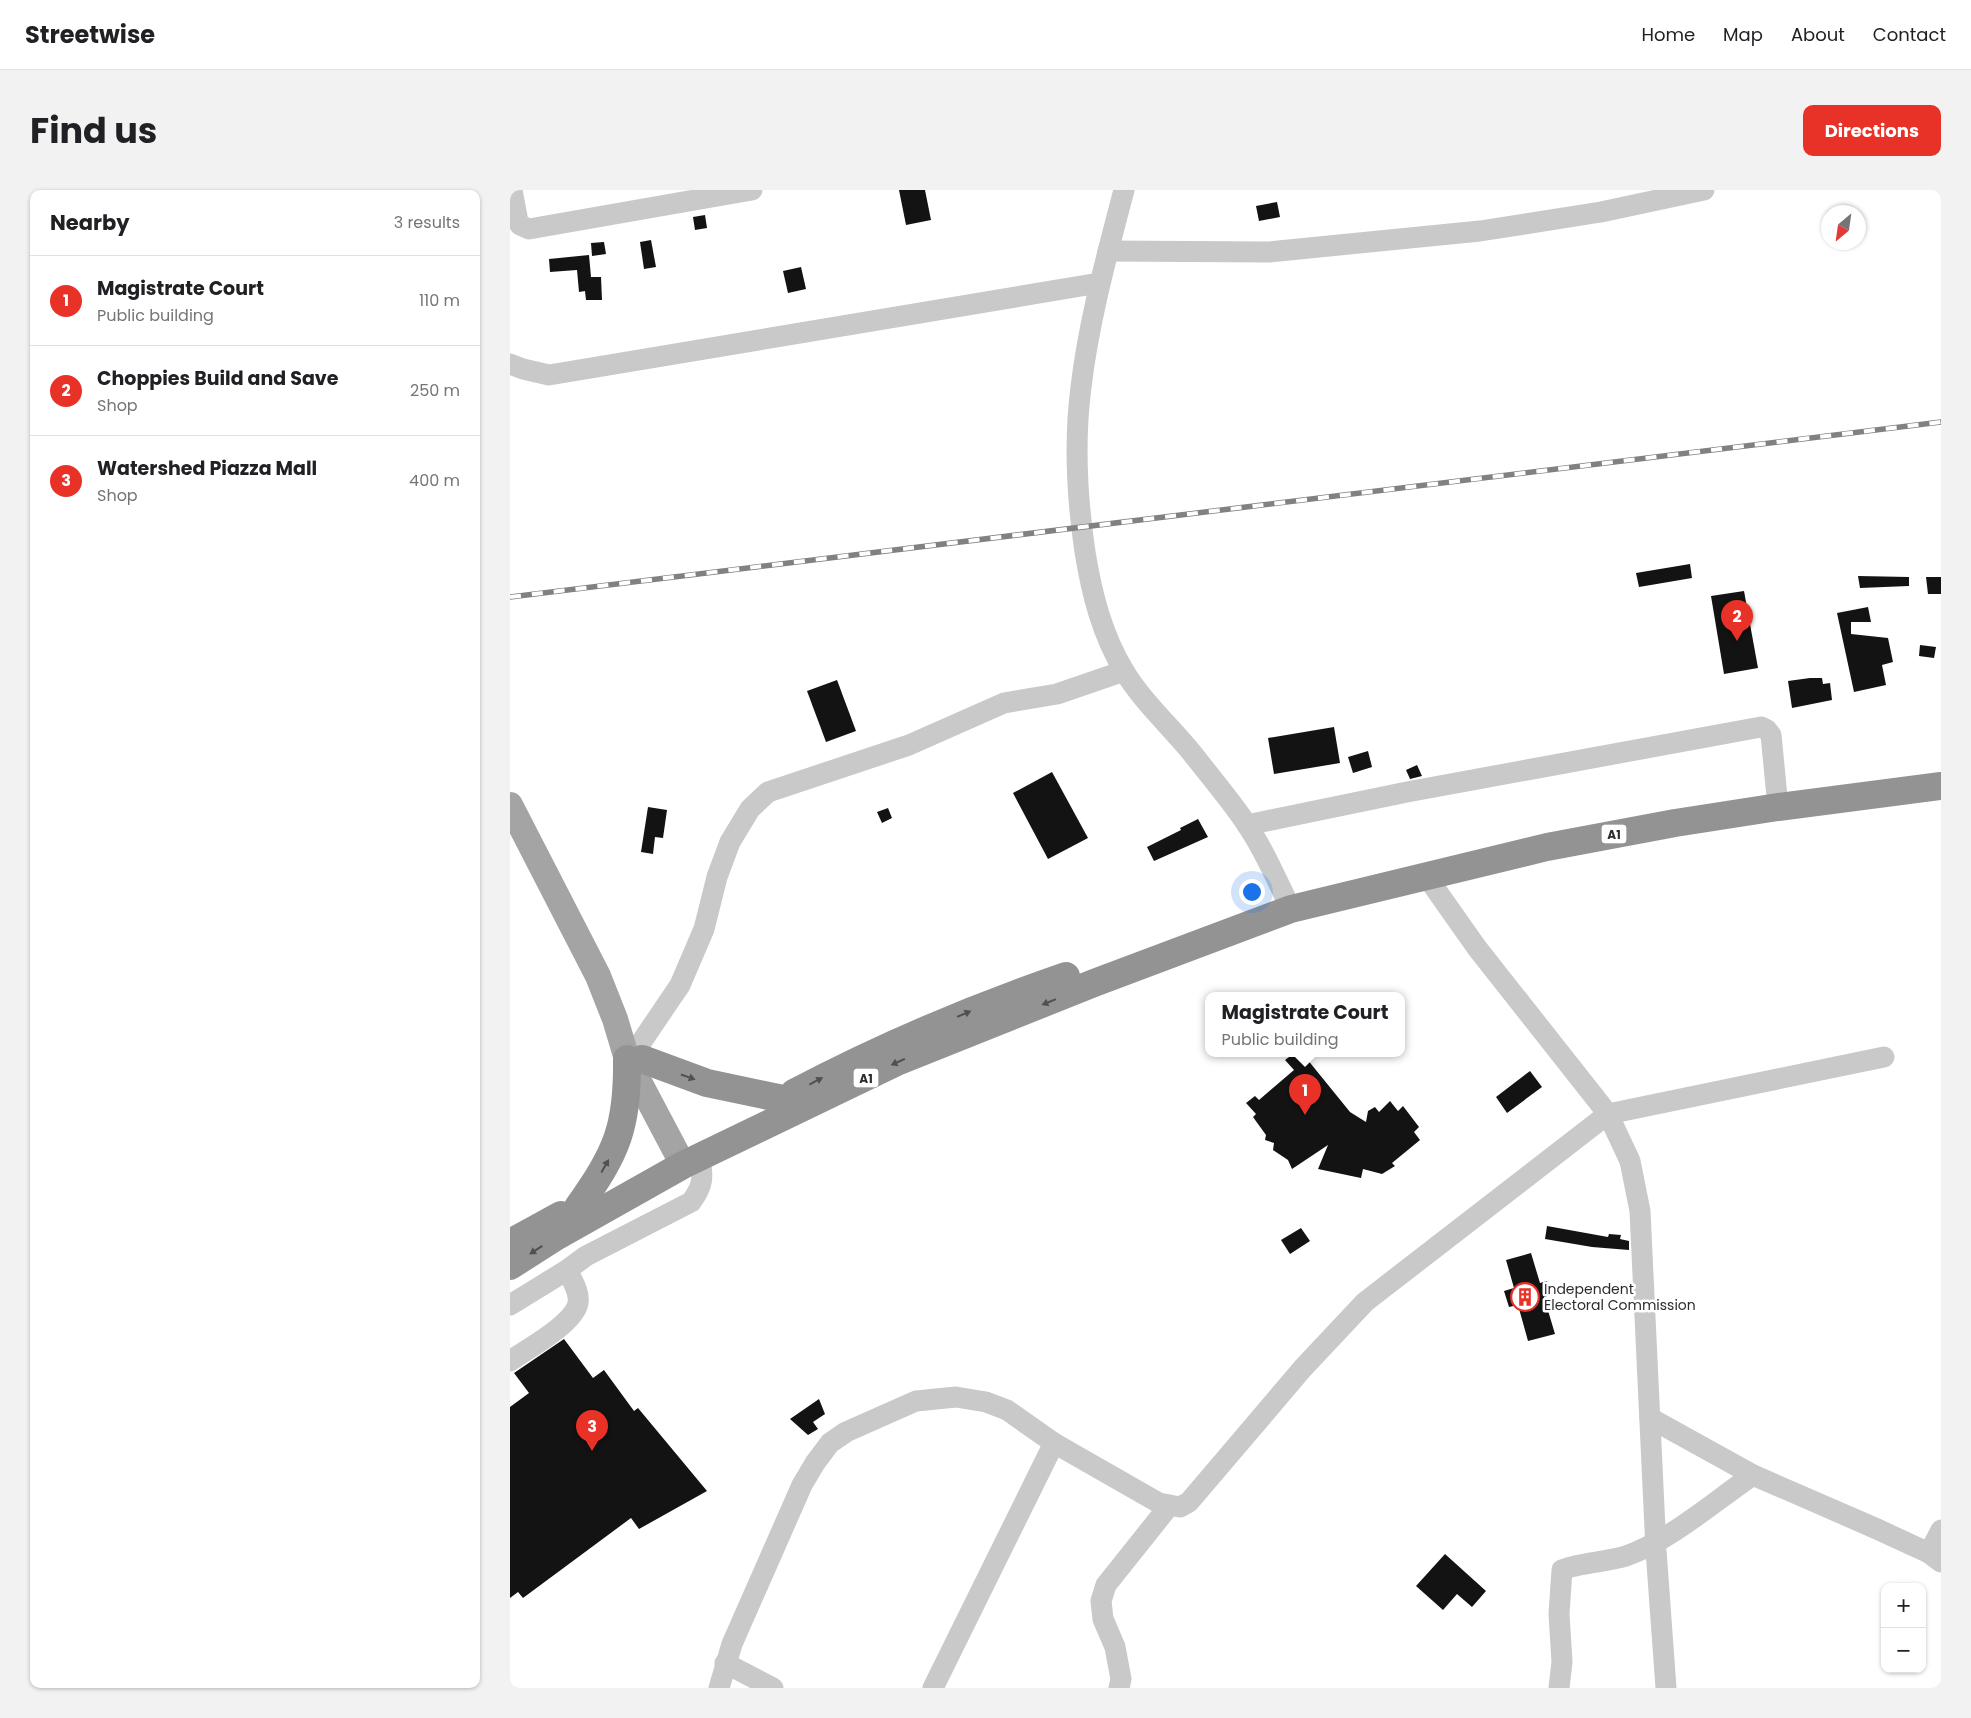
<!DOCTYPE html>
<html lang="en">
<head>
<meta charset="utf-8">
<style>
	:root { --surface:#fff; --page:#f2f2f2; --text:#202124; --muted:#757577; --line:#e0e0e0; --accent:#e93227 }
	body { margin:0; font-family:Poppins,sans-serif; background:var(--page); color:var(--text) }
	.controls { position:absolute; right:15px; bottom:15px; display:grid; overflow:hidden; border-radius:10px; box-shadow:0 1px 4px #0004 }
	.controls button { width:45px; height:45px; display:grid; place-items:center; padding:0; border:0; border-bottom:1px solid var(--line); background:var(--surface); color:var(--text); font:25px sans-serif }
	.compass { position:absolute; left:1311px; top:15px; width:45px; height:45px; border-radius:50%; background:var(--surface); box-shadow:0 1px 4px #0004; rotate:209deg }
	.you { position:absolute; left:741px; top:701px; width:18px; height:18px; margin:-12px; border:4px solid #fff; border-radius:50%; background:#1a73e8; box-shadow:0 0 0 8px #1a73e833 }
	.badge { display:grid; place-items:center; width:32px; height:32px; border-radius:50%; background:var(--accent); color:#fff; font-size:16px; font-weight:700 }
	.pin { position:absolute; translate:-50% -41px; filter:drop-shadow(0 1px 2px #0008) }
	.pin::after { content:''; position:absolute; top:26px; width:18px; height:15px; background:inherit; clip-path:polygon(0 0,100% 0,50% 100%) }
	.popup { position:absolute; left:695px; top:802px; width:200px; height:65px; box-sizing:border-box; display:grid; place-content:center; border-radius:10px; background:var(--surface); filter:drop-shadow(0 1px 4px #0005); font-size:16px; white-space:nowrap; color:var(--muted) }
	.popup b { font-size:19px; color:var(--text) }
	.popup::after { content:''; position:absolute; left:50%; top:100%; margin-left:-10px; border:10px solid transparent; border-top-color:var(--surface) }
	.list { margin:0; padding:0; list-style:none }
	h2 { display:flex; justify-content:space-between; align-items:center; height:65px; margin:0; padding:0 20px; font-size:21px }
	h2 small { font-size:16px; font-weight:400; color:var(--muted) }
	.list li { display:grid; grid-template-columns:32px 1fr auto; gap:15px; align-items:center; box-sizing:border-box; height:90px; padding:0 20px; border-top:1px solid var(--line) }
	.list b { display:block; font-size:19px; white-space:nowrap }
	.list p { margin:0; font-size:16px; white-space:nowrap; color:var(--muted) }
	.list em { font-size:16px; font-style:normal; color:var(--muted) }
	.map { position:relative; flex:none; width:1431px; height:1498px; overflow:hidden; border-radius:10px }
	header { display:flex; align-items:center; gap:30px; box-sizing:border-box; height:70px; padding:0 25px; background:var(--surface); border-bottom:1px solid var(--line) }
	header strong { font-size:24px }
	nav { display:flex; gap:28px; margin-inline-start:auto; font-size:18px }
	.intro { display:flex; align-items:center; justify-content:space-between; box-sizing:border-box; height:120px; padding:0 30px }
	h1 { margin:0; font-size:35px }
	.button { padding:12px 22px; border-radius:10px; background:var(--accent); color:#fff; font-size:18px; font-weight:700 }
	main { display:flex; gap:30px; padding:0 30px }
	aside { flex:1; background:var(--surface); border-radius:10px; box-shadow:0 1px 4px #0004 }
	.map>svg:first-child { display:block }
	.building { fill:#131313 }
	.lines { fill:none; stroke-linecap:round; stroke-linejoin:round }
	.minor { stroke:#c9c9c9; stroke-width:21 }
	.major { stroke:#a4a4a4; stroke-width:26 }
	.highway { stroke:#939393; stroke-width:28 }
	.rail-casing { stroke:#818181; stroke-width:5.5 }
	.rail { stroke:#fff; stroke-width:4; stroke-dasharray:11; stroke-linecap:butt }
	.oneway { fill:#505050 }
	.labels { text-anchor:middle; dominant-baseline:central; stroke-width:5; stroke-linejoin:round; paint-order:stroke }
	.shield { fill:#fff; stroke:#6b6b6b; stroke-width:1 }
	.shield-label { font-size:12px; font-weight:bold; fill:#2c2c2c }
	.poi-label { font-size:14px; fill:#2c2c2c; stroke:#fff; text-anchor:start }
</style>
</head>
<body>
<header>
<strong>Streetwise</strong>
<nav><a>Home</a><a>Map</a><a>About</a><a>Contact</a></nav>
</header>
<div class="intro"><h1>Find us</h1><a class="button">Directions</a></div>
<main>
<aside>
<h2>Nearby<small>3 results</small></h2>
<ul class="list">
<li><span class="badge">1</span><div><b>Magistrate Court</b><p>Public building</p></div><em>110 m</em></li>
<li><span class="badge">2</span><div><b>Choppies Build and Save</b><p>Shop</p></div><em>250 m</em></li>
<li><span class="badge">3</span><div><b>Watershed Piazza Mall</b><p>Shop</p></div><em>400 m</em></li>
</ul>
</aside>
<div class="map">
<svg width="1431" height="1498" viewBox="0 0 1431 1498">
	<rect width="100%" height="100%" fill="#fff"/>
	<!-- building -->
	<g class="building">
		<path d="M389,0H415L421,30L396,35Z"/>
		<path d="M767,12L770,27L749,31L746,16Z"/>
		<path d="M195,25L197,38L185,40L183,27Z"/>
		<path d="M141,50L146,77L134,79L130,52Z"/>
		<path d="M94,52L96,64L82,66L81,53Z"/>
		<path d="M79,65L81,87H91L92,110H76L75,101L69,102L67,80L40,82L39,69Z"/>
		<path d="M291,77L296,99L278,103L273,81Z"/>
		<path d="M1180,374L1182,388L1129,397L1126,383Z"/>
		<path d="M1348,386L1399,387V396L1350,398Z"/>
		<path d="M1416,387H1431V404H1418Z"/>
		<path d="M1234,401L1248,478L1214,484L1201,406Z"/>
		<path d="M1358,417L1361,432H1341V444L1378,448L1383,472L1372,475L1376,495L1344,502L1327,423Z"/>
		<path d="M1410,455L1426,457L1424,468L1409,466Z"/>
		<path d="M1300,488H1312L1313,494L1320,493L1322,510L1282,518L1278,491Z"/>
		<path d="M327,490L346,541L316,552L297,501Z"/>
		<path d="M824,537L830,573L764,584L758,548Z"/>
		<path d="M858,561L862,577L843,583L838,567Z"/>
		<path d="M907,575L912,586L900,589L896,580Z"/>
		<path d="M542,582L578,648L538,669L503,603Z"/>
		<path d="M138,617L157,620L153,648L145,647L143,664L131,662Z"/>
		<path d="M378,618L382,628L372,633L367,622Z"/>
		<path d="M688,629L698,647L644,671L637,657L671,640L670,638Z"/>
		<path d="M783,864H787L794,872L797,869L840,922L856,932L858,921L865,917L869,922L880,911L888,921L893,916L909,937L904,942L910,950L882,973L885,976L872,984L853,979L851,988L808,979L818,955L782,979L778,970L763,960L764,953L755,950L756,945L743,927L746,924L736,913L745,906L749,910L784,880L775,870Z"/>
		<path d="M1020,881L1032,897L997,923L986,907Z"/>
		<path d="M1037,1036L1098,1047L1099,1044L1111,1045L1110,1049L1119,1051V1060L1082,1057L1035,1049Z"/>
		<path d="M791,1038L800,1051L780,1064L771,1050Z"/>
		<path d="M1021,1063L1030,1093L1037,1091L1041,1105L1034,1107L1045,1144L1018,1151L1008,1115L999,1117L994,1101L1004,1098L996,1070Z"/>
		<path d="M54,1149L83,1188L94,1180L124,1221L128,1218L197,1301L129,1339L121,1328L13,1408L8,1402L0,1408V1217L19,1203L4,1183Z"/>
		<path d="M309,1209L315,1224L303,1232L308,1239L298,1245L280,1229Z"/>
		<path d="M935,1364L976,1401L962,1417L947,1404L933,1420L906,1396Z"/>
	</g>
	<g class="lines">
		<!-- minor -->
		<g class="minor">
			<path d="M2,0L8,32L10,35L19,39L242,0"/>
			<path d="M614,0C597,65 579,130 571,197C564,251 567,308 575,362C582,405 592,444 614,481C633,512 660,536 682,563C699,585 717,606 733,629C753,657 766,689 781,719"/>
			<path d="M598,61L759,62L970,41L1091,22L1194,0"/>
			<path d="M0,174L13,179L39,185L589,93"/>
			<path d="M737,635L897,602L1251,537L1257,540L1261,545L1268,617"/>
			<path d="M917,687L967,758L1098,924L1120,971L1130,1021L1146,1360L1156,1498"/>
			<path d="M126,860L170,795L194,739L207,687L220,652L240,619L258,602L399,555L494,513L547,504L614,481"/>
			<path d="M0,1115L57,1080"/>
			<path d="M0,1171C17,1159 64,1134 68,1113C70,1102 62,1090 57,1080L76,1066L181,1012C194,995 193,987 190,966"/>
			<path d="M1140,1228L1243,1285L1367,1339L1419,1363L1431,1372"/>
			<path d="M1419,1363L1431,1340"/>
			<path d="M215,1473L263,1498"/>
			<path d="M209,1498L222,1454L292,1295L305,1273L320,1253L336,1242L406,1211L446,1207L476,1212L497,1220L544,1253L649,1313L670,1317L679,1312L793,1178L855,1112L1098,924L1374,867"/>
			<path d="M423,1498L544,1253"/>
			<path d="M609,1498L611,1489L605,1457L593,1429L591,1411L596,1395L659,1316"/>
			<path d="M1049,1498L1052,1472L1049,1424L1052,1380C1066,1373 1098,1372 1116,1366C1159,1351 1205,1311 1243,1285"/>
		</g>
		<!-- major -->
		<path class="major" d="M0,615L88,786L105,829L117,869L173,975"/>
		<!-- highway -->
		<g class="highway">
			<path d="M132,869L197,893L273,909"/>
			<path d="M284,903C371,857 463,818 556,786"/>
			<path d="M68,1017C107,962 118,937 117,869"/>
			<path d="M0,1053L51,1025"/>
			<path d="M0,1076L47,1046L173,975L389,871L584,793L781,719L1037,657L1165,633L1268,617L1431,596"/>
		</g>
		<defs>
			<path id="rail" d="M0,407L1431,232"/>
		</defs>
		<!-- rail casing -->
		<use href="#rail" class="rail-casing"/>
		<!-- rail -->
		<use href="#rail" class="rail"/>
	</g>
	<!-- one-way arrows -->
	<defs><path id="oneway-solid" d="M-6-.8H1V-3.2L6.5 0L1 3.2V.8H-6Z" transform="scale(1.25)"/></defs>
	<g class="oneway">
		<use href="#oneway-solid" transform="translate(539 812) rotate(158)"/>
		<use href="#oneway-solid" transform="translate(454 824) rotate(-23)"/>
		<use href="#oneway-solid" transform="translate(388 872) rotate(156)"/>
		<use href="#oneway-solid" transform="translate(178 887) rotate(19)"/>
		<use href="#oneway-solid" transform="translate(306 891) rotate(-28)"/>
		<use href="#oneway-solid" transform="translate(95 976) rotate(-61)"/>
		<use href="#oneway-solid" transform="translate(26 1060) rotate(147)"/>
	</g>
	<!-- icons -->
	<defs>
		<symbol id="building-ring" viewBox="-11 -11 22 22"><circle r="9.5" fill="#fff" stroke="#e93227" stroke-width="1.5"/><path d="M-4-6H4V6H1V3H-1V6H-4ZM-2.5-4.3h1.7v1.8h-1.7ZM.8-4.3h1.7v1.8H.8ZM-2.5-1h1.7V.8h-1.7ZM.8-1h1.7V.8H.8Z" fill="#e93227"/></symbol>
	</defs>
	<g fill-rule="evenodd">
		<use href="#building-ring" x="999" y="1091" width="32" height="32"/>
	</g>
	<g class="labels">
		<!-- shield labels -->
		<g class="shield">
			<rect x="1091.5" y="634.5" width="25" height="19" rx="4"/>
			<rect x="343.5" y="878.5" width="25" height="19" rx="4"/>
		</g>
		<g class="shield-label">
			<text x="1104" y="644">A1</text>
			<text x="356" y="888">A1</text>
		</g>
		<!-- poi labels -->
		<g class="poi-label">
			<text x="1034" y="1099">Independent<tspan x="1034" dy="16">Electoral Commission</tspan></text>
		</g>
	</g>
</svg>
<div class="controls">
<button>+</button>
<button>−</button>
</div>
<svg class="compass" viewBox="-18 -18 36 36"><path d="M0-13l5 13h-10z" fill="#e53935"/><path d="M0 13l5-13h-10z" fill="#757577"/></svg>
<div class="you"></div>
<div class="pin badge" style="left:795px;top:925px">1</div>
<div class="popup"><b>Magistrate Court</b>Public building</div>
<div class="pin badge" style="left:1227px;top:451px">2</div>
<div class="pin badge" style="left:82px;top:1261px">3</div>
</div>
</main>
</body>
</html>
